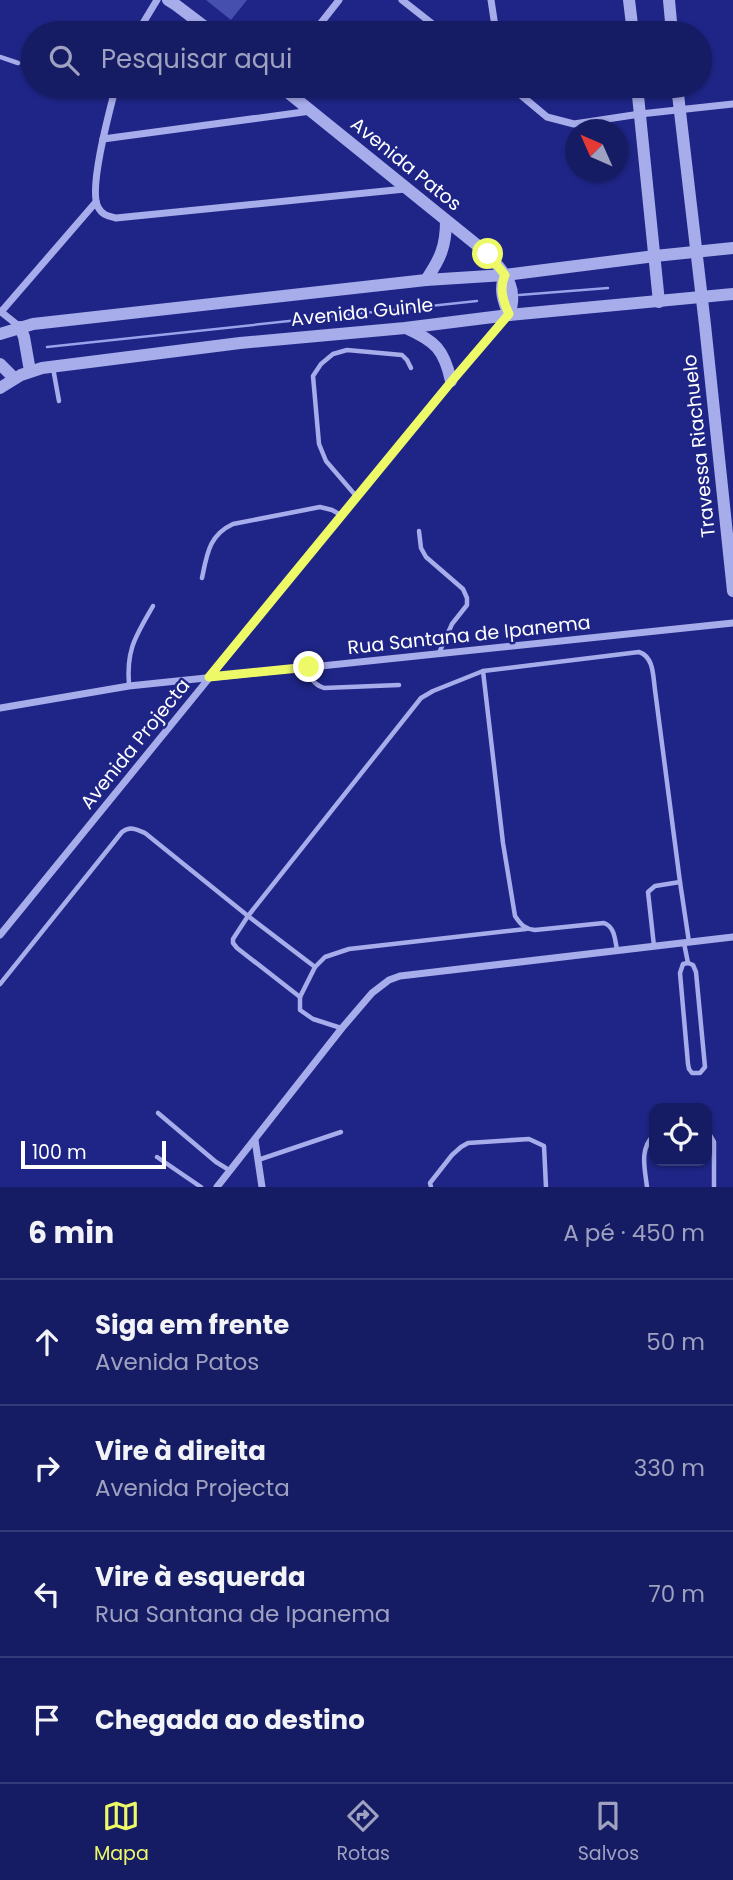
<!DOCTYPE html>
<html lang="pt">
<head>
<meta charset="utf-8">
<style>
	:root { --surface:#161c64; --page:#23296d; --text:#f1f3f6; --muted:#9ea1bf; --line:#353a78; --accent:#edf966 }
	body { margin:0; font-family:Poppins,sans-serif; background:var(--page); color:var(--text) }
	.controls { position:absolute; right:21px; bottom:21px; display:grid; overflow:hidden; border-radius:14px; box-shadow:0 2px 5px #0004 }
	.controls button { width:63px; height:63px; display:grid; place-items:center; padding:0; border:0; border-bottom:2px solid var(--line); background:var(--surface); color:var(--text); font:35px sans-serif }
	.compass { position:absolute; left:565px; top:119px; width:63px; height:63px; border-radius:50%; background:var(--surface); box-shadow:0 2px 5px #0004; rotate:315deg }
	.scale { position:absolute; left:21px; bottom:18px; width:145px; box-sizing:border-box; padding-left:7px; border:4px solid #fff; border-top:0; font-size:19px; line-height:24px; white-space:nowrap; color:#fff; -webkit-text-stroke:5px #1e2586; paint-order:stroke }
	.stop { position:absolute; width:21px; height:21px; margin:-16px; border:5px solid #edf966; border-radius:50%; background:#fff }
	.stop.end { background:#edf966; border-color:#fff; box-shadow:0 2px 7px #0008 }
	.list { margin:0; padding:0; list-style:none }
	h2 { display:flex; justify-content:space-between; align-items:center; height:91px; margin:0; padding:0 28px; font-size:30px }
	h2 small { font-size:23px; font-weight:400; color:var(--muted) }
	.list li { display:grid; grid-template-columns:46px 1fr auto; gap:21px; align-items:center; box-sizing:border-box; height:126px; padding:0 28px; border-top:2px solid var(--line) }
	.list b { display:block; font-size:26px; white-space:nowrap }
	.list p { margin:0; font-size:23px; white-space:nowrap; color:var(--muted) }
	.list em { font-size:23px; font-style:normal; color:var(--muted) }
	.icon { flex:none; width:38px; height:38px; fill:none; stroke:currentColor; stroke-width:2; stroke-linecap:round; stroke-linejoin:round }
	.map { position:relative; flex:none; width:733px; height:1187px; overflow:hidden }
	.search { position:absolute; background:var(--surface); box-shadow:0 2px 5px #0004; left:21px; right:21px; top:21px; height:77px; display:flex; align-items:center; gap:18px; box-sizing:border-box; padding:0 24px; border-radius:38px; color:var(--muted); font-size:26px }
	.sheet { height:595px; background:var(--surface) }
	nav { display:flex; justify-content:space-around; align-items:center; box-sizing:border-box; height:98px; border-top:2px solid var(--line); background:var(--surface); font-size:19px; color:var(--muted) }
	nav a { display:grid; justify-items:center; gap:4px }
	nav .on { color:var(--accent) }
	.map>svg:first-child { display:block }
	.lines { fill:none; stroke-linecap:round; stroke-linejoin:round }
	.stream { stroke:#9aa2ec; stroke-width:2.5 }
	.building { fill:#474fae }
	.service { stroke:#a7acea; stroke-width:4.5 }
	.minor { stroke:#a7acea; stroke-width:7 }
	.tertiary { stroke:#a7acea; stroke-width:12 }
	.route { stroke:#edf966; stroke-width:9 }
	.labels { text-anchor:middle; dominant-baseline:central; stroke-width:5; stroke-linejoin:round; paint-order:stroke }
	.street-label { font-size:19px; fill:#fff; stroke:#1e2586 }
</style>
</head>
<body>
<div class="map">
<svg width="733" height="1187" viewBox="0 0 733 1187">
	<rect width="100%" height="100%" fill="#1e2586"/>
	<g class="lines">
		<!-- stream -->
		<g class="stream">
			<path d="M519,295L608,288"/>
			<path d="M47,347L477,301"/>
		</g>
	</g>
	<!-- building -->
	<path class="building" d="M206,0H247L231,20Z"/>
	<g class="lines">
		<!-- service -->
		<g class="service">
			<path d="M0,57L18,63"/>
			<path d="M53,368L59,401"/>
			<path d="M356,496L326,461L319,444L313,376L321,364L333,354L347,350L402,355L407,360L411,368"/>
			<path d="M419,531L421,548L426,557L463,589L467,598V605L452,624L439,653"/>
			<path d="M202,578C207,554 209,535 233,524L320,507L332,510L341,515"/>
			<path d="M309,668C311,679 313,684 324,688L399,685"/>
			<path d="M483,671L503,843L515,916C521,925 525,929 535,930L604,923C615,927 615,940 617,950"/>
			<path d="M129,685C126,649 136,636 153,606"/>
			<path d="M684,943L688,963L693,965L696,972L705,1067L700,1073H692L689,1069L688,1064L680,973L683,964L688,963"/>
			<path d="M654,946L648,892L655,886L680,882L689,942"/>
			<path d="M315,967L325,957L349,949L526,929"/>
			<path d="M0,984L122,832C130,826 136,829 145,833L248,916L315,967L300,997V1010L313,1019L341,1028"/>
			<path d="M300,997L237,948L233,943V939L248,916L421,698L433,691L483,671L639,652C654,657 653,676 655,690L680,882"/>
			<path d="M158,1113L216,1162L229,1170"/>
			<path d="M707,1130L714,1142V1187"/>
			<path d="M157,1157L201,1187"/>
			<path d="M258,1160L341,1132"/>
			<path d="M431,1187L430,1183L452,1155L461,1147L468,1143L529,1139L544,1146L546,1187"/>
			<path d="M647,1187C645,1169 639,1149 654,1135"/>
		</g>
		<!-- minor -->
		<g class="minor">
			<path d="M402,0L444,33"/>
			<path d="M491,0L496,33"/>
			<path d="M137,33L157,0"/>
			<path d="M313,33L339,0"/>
			<path d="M116,86C110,109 88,189 98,207C102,215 108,216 116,218L405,189"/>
			<path d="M510,86L547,117L574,124L640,114L733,104"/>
			<path d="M103,139L311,111"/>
			<path d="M0,311L20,327"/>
			<path d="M1,312L96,202"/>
			<path d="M0,708L129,686L733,623"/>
			<path d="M0,935L451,381L507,316"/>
			<path d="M255,1140L262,1187"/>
			<path d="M217,1187L342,1028L372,993L389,980L400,976L733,937"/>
		</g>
		<!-- tertiary -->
		<g class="tertiary">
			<path d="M168,0L176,5L213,33"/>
			<path d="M629,0L633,33"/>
			<path d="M669,0L672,33"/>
			<path d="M280,86L488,254C505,274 519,287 509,315"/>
			<path d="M637,86L659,302"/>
			<path d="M677,86L705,325L733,591"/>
			<path d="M505,275C499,288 503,301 509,315"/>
			<path d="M426,280C440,259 446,247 446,221"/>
			<path d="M20,327L24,337L30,371"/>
			<path d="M406,328C435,341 444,349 451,381"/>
			<path d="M0,334L33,324L426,280L505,275L655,256L733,248"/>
			<path d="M0,364L14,378"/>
			<path d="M0,388L21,375L42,368L240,343L405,328L509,315L733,294"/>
		</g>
	</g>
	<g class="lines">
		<!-- route -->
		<path class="route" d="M309,667L209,677L451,382L509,314C503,301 499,288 505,275L488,254"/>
	</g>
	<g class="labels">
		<!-- street labels -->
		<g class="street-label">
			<text transform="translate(406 164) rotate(39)">Avenida Patos</text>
			<text transform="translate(362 312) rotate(-6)">Avenida Guinle</text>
			<text transform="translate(699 446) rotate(-96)">Travessa Riachuelo</text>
			<text transform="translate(469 635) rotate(-6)">Rua Santana de Ipanema</text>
			<text transform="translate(135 744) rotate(-51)">Avenida Projecta</text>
		</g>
	</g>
</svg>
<div class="controls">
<button><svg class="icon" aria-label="locate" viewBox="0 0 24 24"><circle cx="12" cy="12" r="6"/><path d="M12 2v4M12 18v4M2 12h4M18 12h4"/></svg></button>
</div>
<svg class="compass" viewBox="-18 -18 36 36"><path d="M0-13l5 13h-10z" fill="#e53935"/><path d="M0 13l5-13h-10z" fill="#9ea1bf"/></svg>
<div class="scale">100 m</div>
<div class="stop" style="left:488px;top:254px"></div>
<div class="stop end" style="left:309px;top:667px"></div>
<div class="search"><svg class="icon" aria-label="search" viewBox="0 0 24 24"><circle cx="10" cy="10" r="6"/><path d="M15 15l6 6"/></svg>Pesquisar aqui</div>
</div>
<section class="sheet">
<h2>6 min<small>A pé · 450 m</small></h2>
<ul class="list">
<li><svg class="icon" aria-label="ahead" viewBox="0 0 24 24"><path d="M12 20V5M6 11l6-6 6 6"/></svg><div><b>Siga em frente</b><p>Avenida Patos</p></div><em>50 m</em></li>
<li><svg class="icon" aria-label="right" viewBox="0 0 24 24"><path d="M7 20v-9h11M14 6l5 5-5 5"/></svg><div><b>Vire à direita</b><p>Avenida Projecta</p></div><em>330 m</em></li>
<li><svg class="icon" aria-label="left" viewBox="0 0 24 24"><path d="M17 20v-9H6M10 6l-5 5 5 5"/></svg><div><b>Vire à esquerda</b><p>Rua Santana de Ipanema</p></div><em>70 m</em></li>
<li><svg class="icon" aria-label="arrive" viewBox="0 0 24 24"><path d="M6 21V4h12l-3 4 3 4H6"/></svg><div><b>Chegada ao destino</b></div></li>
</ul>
</section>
<nav>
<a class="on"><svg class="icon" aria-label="map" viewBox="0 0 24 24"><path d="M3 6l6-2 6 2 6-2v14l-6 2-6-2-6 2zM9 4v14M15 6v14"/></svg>Mapa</a>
<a><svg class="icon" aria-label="directions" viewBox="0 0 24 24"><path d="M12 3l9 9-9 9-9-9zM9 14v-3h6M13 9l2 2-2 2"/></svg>Rotas</a>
<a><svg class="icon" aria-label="saved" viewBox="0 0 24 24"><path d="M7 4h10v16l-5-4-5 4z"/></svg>Salvos</a>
</nav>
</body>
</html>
